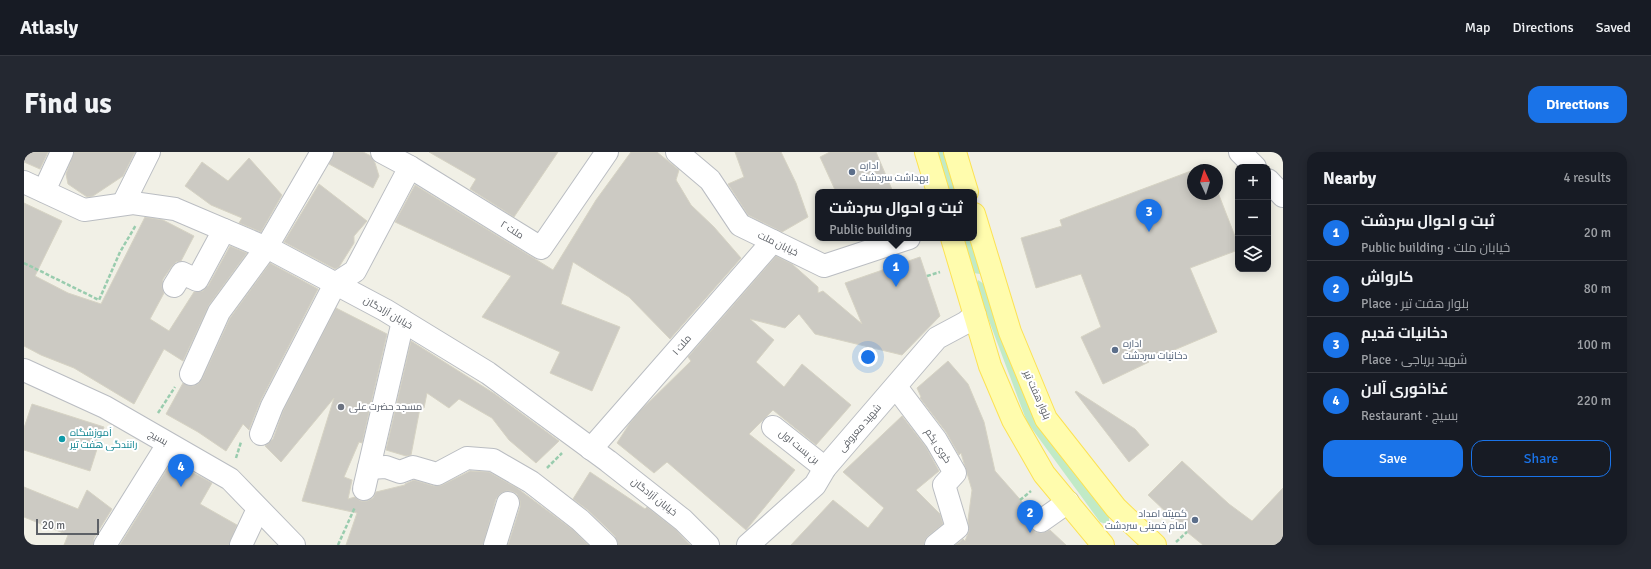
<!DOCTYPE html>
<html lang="en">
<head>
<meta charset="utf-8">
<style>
	:root { --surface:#171b24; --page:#242831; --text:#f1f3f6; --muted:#9ea1a6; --line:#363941; --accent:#1a73e8 }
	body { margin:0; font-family:Signika,Cairo,sans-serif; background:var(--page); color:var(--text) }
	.controls { position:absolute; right:12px; top:12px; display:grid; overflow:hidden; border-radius:8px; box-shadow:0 2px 10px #0003 }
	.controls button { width:36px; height:36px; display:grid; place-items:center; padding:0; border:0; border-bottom:1px solid var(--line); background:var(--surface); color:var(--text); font:20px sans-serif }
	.compass { position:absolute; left:1163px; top:12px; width:36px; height:36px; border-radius:50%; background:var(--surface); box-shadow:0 2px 10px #0003; rotate:356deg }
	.scale { position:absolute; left:12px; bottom:10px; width:63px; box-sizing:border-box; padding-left:4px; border:2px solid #5d6167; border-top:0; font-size:11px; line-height:14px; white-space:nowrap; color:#5d6167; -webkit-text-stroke:3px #fff; paint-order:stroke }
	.you { position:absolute; left:844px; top:205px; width:14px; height:14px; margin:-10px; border:3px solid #fff; border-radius:50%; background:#1a73e8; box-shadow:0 0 0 6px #1a73e833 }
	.badge { display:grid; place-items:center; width:26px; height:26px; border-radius:50%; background:var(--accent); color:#fff; font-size:13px; font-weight:700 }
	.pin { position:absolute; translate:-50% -33px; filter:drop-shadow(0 1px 2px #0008) }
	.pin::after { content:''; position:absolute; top:21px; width:14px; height:12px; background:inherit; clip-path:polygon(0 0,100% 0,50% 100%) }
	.popup { position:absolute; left:791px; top:37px; width:162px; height:52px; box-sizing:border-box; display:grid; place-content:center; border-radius:8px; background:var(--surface); filter:drop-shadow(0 1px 3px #0005); font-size:13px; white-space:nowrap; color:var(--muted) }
	.popup b { font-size:15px; color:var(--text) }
	.popup::after { content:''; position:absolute; left:50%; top:100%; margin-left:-8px; border:8px solid transparent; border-top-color:var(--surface) }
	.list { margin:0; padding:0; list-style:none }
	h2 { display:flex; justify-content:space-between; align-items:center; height:52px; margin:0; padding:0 16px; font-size:17px }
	h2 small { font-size:13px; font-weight:400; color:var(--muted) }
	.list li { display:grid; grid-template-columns:26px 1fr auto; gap:12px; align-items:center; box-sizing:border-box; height:56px; padding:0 16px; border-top:1px solid var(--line) }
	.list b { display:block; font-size:15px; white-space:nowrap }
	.list p { margin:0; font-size:13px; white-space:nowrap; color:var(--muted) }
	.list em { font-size:13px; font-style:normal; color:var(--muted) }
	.actions { display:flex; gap:8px; padding:12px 16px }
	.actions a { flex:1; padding:9px 0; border:1px solid var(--accent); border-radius:12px; text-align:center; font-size:14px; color:var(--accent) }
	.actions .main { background:var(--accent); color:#fff }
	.icon { flex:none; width:22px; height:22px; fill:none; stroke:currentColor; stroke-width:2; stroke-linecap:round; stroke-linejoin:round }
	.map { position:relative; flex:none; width:1259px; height:393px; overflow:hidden; border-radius:12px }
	header { display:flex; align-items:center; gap:24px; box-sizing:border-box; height:56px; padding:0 20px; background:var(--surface); border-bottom:1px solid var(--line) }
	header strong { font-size:19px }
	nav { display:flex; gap:22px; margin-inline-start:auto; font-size:14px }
	.intro { display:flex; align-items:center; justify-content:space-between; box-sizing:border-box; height:96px; padding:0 24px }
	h1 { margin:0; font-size:28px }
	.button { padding:10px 18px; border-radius:12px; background:var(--accent); color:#fff; font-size:14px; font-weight:700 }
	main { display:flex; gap:24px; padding:0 24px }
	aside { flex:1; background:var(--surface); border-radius:12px; box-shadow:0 2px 10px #0003 }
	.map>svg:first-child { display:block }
	.green { fill:#c1eac6 }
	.building { fill:#cccac3; stroke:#d6d3c4 }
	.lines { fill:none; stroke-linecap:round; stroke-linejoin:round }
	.minor-casing { stroke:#babdc2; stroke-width:24 }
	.major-casing { stroke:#fce254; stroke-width:24 }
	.path { stroke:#99ccae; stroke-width:2.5; stroke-dasharray:4 2; stroke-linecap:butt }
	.minor { stroke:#fff; stroke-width:22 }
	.major { stroke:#fffcad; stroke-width:22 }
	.service-dot { fill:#5c6f8a; stroke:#fff; stroke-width:1.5 }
	.worship-dot { fill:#6b7280; stroke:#fff; stroke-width:1.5 }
	.culture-dot { fill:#0f9aa8; stroke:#fff; stroke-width:1.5 }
	.labels { text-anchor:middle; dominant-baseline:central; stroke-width:4; stroke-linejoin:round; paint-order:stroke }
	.service-label { font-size:10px; fill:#4e5e75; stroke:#fff; text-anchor:start }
	.street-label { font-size:10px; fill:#5d6167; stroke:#fff }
	.worship-label { font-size:10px; fill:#5b616d; stroke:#fff; text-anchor:start }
	.culture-label { font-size:10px; fill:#0d838f; stroke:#fff; text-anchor:start }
</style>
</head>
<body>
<header>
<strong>Atlasly</strong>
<nav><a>Map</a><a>Directions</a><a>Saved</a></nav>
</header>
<div class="intro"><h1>Find us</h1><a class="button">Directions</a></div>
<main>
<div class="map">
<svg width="1259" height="393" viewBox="0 0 1259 393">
	<rect width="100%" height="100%" fill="#f1f0e6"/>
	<!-- green -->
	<g class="green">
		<path d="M913,0H921L934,40H925Z"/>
		<path d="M938,86H948L957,117L956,122L949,121Z"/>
		<path d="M954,128L960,132L1011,264L1085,365V373L1076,370L1003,270L952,134Z"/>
	</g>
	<!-- building -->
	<g class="building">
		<path d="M0,0H24L16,17L0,10Z"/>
		<path d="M50,0H111L99,24L69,44L63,45L44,32L42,22Z"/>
		<path d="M310,0H339L347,4L351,11L355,24L349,36L305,12Z"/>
		<path d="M405,0H534L490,65L446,37L452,27Z"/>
		<path d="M607,0H633L655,18L652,28L667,53L690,75L717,106L646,187L605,145L549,110L537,152L596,175L568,239L526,221L536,200L458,165L487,124L371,70L391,33L529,118L572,48Z"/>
		<path d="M711,0H757L772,31L784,65L758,80L724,63L704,32L720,25Z"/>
		<path d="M806,0H852L869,40H812L796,5Z"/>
		<path d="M225,6L258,43L237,80L215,71L218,66L187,53L161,34L178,10L204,29Z"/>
		<path d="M1183,13L1185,18H1169V42H1193V38L1214,92V98L1166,116L1193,180L1124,209L1125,210L1079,232L1057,185L1077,175L1057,122L1012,136L997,86L1038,74L1036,68Z"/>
		<path d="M295,32L343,69L330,84V91L315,115L311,117L260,90Z"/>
		<path d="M0,51L38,69L11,124L44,141L77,152L121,65L139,68L170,84L157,109L152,110L148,114L139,127L138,134L140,141L126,167L145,179L170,140L179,139L184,134L206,94L223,101L185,153L159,209L140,197L110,252L50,216L17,203L0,194Z"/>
		<path d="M752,104L768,112L794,135V141L799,139L838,172L821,131L896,105L916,164L878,203L791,182L775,162L761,176L726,167L750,188L732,210L760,235L778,212L827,253L792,293L749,258L725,282L771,318L722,378L643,310L630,321L593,291L606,271L616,259L667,209L664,205Z"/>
		<path d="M246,111L294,137L237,248L225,278L219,272L202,299L174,280L142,262L159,231L169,234L174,232L178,227L206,166Z"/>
		<path d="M312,156L363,182L338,291L335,290L320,325L328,328L324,347L331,345L337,349H343L349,346L352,340L381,333V332L390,328L410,334L418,333L446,319L465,320L493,336L548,377L564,393H484L496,355V349L493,342L487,339H482L476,342L472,347L459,393H322L333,361L278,349L310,246L257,310L241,294L245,291L249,287L259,259Z"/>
		<path d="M387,189L471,242L535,289L512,311L485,288L468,266L435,247L425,256L403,241L400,256H396L387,303L382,304L362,298Z"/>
		<path d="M924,209L944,232L960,270L971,319L1008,361L1005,370L1007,376L1011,380L1018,381L1026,378L1042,393H932L939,387L941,389L945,379L944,368L948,338L937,301L935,303L922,280L896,246L897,245L893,236Z"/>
		<path d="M1052,239L1111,277L1125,293L1105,310L1051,240Z"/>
		<path d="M8,252L80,275L66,319L0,298V276Z"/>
		<path d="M878,264L902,295L915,319L892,338L916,362L919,372L904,384L901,388L900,393H767L809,348L844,376L860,356L819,320Z"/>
		<path d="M148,309L188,331L176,352L213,373L205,393H96Z"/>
		<path d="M1158,309L1205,352L1228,369L1259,336V393H1179L1163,380L1124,343Z"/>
		<path d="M566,320L621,357L623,355L651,377L666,393H594L591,384L565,359L549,347Z"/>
		<path d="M0,335L54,357L63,338L88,357L70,386L69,393H40L44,383L0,365Z"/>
	</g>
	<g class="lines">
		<defs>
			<g id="minor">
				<path d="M358,0L386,15L517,96L583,0"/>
				<path d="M653,0L686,28L716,73L800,114L885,86"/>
				<path d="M1216,0L1231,15"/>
				<path d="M1244,28L1259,44"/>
				<path d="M0,30L60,58L109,51L151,57L252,100L361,158L464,221L584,309L659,368L684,393"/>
				<path d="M20,39L38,0"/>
				<path d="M99,52L125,0"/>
				<path d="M150,134L158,121L173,128L200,78"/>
				<path d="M0,218L81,255L206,327L270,393"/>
				<path d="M167,222L195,160L242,96L298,0"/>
				<path d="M872,235L912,288L931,321L920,333L933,376L912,393"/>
				<path d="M749,275L801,316"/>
				<path d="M237,282L248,254L311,132L331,119L386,15"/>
				<path d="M567,297L749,89"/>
				<path d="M345,316L362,315L376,320L389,315L413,322L443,306L469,308L507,330L556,368L582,393"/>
				<path d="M340,337L379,169"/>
				<path d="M1017,369L1044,350"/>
				<path d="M81,393L144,292"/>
				<path d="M217,393L234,357"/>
				<path d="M471,393L484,351"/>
				<path d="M724,393L791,333L801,316L913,186L941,171L951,163"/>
			</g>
			<g id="major">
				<path d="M902,0L914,40"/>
				<path d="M931,0L943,40"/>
				<path d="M950,62L986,180L1022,267L1092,356L1131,393"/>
				<path d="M928,86L966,214L989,268L1020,322L1079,393"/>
			</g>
		</defs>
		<!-- minor casing -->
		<use href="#minor" class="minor-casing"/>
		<!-- major casing -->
		<use href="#major" class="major-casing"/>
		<!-- path -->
		<g class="path">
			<path d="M0,111L75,148L96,100L112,73"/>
			<path d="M903,124L916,120"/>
			<path d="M134,261L151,235"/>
			<path d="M212,306L217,290"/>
			<path d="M523,316L538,301"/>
			<path d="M996,348L1007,339"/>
			<path d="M1152,390L1163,380"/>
			<path d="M314,393L331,355"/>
		</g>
		<!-- minor -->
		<use href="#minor" class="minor"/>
		<!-- major -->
		<use href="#major" class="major"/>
	</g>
	<!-- markers -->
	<g class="service-dot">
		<circle cx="828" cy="20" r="4"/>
		<circle cx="1091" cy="198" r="4"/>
		<circle cx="1171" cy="368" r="4"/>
	</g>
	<circle class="worship-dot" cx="317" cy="255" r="4"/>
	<circle class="culture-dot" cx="38" cy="287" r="4"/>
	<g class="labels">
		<!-- service labels -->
		<g class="service-label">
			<text x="836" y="14">اداره<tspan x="836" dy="12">بهداشت سردشت</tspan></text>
			<text x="1099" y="192">اداره<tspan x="1099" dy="12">دخانیات سردشت</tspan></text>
			<text x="1163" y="362" text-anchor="end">کمیته امداد<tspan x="1163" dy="12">امام خمینی سردشت</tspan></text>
		</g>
		<!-- street labels -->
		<g class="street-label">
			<text transform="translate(488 78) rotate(32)">ملت ۲</text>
			<text transform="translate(754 92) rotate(26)">خیابان ملت</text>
			<text transform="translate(364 161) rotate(30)">خیابان آزادگان</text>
			<text transform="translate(658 193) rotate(-49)">ملت ۱</text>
			<text transform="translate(1013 243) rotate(66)">بلوار هفت تیر</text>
			<text transform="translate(836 276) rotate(-49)">شهید معروفی</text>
			<text transform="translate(134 286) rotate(29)">بسیج</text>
			<text transform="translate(914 294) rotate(57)">کوی یکم</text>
			<text transform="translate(775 295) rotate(39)">بن بست اول</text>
			<text transform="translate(630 345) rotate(38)">خیابان آزادگان</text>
		</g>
		<!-- worship labels -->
		<g class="worship-label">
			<text x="325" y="255">مسجد حضرت علی</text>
		</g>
		<!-- culture labels -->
		<g class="culture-label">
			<text x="46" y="281">آموزشگاه<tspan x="46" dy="12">رانندگی هفت تیر</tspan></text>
		</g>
	</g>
</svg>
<div class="controls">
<button>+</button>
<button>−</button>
<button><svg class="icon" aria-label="layers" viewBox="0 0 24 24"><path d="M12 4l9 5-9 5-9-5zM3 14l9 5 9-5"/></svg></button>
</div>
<svg class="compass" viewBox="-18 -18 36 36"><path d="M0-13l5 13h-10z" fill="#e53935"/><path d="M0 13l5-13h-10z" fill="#9ea1a6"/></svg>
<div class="scale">20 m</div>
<div class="you"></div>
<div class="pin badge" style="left:872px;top:135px">1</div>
<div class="popup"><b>ثبت و احوال سردشت</b>Public building</div>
<div class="pin badge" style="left:1006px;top:381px">2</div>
<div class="pin badge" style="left:1125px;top:80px">3</div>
<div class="pin badge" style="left:157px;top:335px">4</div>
</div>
<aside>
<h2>Nearby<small>4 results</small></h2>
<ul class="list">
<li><span class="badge">1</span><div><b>ثبت و احوال سردشت</b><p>Public building · خیابان ملت</p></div><em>20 m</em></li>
<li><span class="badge">2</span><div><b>کارواش</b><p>Place · بلوار هفت تیر</p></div><em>80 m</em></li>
<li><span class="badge">3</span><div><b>دخانیات قدیم</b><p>Place · شهید بریاجی</p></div><em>100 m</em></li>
<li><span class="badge">4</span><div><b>غذاخوری آلان</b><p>Restaurant · بسیج</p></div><em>220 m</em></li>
</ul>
<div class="actions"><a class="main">Save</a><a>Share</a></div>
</aside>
</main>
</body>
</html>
